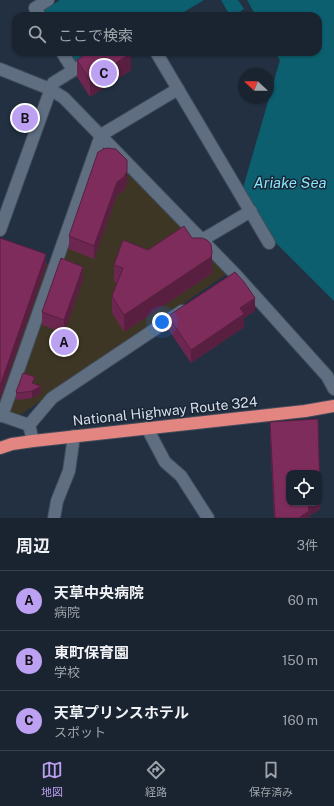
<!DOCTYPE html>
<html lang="ja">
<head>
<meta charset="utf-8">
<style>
	:root { --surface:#1a2431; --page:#232c39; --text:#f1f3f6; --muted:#9fa4ab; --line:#38414d; --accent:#bca0f2 }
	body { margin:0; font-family:"Public Sans","Noto Sans JP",sans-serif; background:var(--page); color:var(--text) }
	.controls { position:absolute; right:12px; bottom:12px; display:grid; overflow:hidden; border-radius:8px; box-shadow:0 1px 3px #0004 }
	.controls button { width:36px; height:36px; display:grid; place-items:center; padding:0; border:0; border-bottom:1px solid var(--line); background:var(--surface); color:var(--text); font:20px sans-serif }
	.compass { position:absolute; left:238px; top:68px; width:36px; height:36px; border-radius:50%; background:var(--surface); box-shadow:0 1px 3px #0004; rotate:292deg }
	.you { position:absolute; left:162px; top:322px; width:14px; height:14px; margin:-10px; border:3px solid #fff; border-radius:50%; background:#1a73e8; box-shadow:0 0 0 6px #1a73e833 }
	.badge { display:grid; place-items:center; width:26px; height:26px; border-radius:50%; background:var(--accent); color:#111; font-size:13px; font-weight:700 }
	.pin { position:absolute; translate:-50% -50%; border:2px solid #fff; box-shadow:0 1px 4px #0006 }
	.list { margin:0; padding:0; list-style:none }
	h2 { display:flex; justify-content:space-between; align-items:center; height:52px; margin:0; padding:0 16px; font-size:17px }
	h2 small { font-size:13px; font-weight:400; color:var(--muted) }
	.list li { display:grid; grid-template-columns:26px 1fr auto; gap:12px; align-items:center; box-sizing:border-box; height:60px; padding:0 16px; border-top:1px solid var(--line) }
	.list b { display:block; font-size:15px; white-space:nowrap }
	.list p { margin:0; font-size:13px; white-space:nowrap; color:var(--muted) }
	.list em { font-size:13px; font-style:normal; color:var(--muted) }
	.icon { flex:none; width:22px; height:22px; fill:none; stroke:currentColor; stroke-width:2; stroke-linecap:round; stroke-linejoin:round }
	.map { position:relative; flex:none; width:334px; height:518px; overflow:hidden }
	.search { position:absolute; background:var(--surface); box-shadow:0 1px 3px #0004; left:12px; right:12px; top:12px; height:44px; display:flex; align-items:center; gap:10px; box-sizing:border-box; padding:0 14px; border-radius:12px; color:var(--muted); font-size:15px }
	.sheet { height:232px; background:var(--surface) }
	nav { display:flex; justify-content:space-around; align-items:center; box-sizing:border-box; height:56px; border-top:1px solid var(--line); background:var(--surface); font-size:11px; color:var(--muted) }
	nav a { display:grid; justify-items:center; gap:2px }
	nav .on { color:var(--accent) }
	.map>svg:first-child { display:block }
	.medical { fill:#3e3625 }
	.water { fill:#0c5f6e }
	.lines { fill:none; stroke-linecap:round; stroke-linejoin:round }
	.minor-casing { stroke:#414c5a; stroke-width:14 }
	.highway-casing { stroke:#414c5a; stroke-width:14 }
	.minor { stroke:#5f6e81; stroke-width:12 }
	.highway { stroke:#e38580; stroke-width:12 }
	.wall { fill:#6c264f }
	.shaded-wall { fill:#581f40 }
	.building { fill:#7d2c5c; stroke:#581f40 }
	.labels { text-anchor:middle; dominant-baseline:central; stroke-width:3; stroke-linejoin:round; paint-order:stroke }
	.street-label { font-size:14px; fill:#d7dfea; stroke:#1a2636 }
	.water-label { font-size:15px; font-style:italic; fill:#87e4fa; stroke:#1a2636 }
</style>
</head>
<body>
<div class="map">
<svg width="334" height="518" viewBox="0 0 334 518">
	<rect width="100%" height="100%" fill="#233041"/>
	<!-- medical -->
	<path class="medical" d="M103,142L228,273L17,417L0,410V247L59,268Z"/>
	<!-- water -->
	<g class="water">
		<path d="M60,0H204L177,16H48L44,10Z"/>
		<path d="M221,0H238L244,9L234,16H230Z"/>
		<path d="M247,0H334V301L276,243L243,188L280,60L275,52H318V16H256Z"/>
		<path d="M69,52H93L75,63Z"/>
	</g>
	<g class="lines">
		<defs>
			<g id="minor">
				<path d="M40,16L35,8L48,0"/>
				<path d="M62,52L73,70"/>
				<path d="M156,52L269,243"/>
				<path d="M0,69L50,89L64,98L236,275L327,376L334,389"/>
				<path d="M0,230L53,83L103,52"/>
				<path d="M202,240L251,211"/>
				<path d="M0,415L29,425L33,441"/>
				<path d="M2,416L101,135L178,89"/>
				<path d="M29,425L52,398L182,311"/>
				<path d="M147,428L165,462L181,476L208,518"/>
				<path d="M54,518L57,501L69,471L74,436"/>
			</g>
			<path id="highway" d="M0,448L12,444L33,441L305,411L334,406"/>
		</defs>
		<!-- minor casing -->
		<use href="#minor" class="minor-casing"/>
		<!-- highway casing -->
		<use href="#highway" class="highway-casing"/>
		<!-- minor -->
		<use href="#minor" class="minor"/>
		<!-- highway -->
		<use href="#highway" class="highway"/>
	</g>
	<!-- wall -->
	<g class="wall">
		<path d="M77,60L131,70L90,97L77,77Z"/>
		<path d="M127,184L124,190L117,195L94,259L69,249V236Z"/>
		<path d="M148,250L212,270L211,274L124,332L112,313V296L117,283L114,282V265Z"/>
		<path d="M83,280L64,333L42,325V312Z"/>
		<path d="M255,311L244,318V327L191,363L168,329V316Z"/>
		<path d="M35,383L41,393L32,398L19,400L16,399V392Z"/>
		<path d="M270,422L320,509L309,516V518H274L270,435Z"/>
	</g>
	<!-- shaded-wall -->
	<g class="shaded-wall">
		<path d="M131,53V70L90,97V80Z"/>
		<path d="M127,171V184L124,190L117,195L94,259V246L117,182Z"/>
		<path d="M212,253V270L211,274L124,332V315Z"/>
		<path d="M46,254V267L0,399V386Z"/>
		<path d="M83,267V280L64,333V320Z"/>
		<path d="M255,298V311L244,318V327L191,363V350L240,308Z"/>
		<path d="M41,386V393L32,398V391Z"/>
		<path d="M320,496V509L309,516V518H299L308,504L309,503H319V497Z"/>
	</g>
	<!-- building -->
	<g class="building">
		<path d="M89,52H131V53L90,80L77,60Z"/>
		<path d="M106,148L116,149L127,160V171L124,177L117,182L94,246L69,236L98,152Z"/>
		<path d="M184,226L192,238H202L207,240L211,244L212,253L211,257L124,315L112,296L123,268L114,265L123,240L148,250Z"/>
		<path d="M0,238L46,254L0,386Z"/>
		<path d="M61,258L83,267L64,320L42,312Z"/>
		<path d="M235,272L244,282L255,298L240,308L244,314L191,350L168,316Z"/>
		<path d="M23,373L35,377L32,383L41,386L32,391L19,393L16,392Z"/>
		<path d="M318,419L320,496L319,497V473H289V503H309L308,504L309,511L299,518H275L270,422Z"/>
	</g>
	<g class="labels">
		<!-- street labels -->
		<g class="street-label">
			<text transform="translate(165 411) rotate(-6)">National Highway Route 324</text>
		</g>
		<!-- water labels -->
		<g class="water-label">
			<text x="290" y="182">Ariake Sea</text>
		</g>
	</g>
</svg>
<div class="controls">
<button><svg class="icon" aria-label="locate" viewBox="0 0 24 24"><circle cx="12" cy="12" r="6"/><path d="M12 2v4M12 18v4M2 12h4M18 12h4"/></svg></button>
</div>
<svg class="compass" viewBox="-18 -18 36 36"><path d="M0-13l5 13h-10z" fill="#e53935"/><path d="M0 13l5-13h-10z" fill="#9fa4ab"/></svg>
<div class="you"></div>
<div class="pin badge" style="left:64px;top:342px">A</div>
<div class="pin badge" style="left:25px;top:118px">B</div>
<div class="pin badge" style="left:104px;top:73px">C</div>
<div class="search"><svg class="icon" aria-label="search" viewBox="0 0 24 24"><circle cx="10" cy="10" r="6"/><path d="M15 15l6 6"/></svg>ここで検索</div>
</div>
<section class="sheet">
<h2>周辺<small>3件</small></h2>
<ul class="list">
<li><span class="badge">A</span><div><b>天草中央病院</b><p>病院</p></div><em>60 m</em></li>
<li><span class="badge">B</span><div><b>東町保育園</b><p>学校</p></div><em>150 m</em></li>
<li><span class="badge">C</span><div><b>天草プリンスホテル</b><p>スポット</p></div><em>160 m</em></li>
</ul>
</section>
<nav>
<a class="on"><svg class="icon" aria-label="map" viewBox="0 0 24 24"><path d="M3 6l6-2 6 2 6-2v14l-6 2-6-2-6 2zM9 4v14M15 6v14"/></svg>地図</a>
<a><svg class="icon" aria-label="directions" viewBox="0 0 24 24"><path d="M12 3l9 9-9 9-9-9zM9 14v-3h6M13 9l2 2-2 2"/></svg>経路</a>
<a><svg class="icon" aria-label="saved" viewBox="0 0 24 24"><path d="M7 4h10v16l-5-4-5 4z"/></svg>保存済み</a>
</nav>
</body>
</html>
